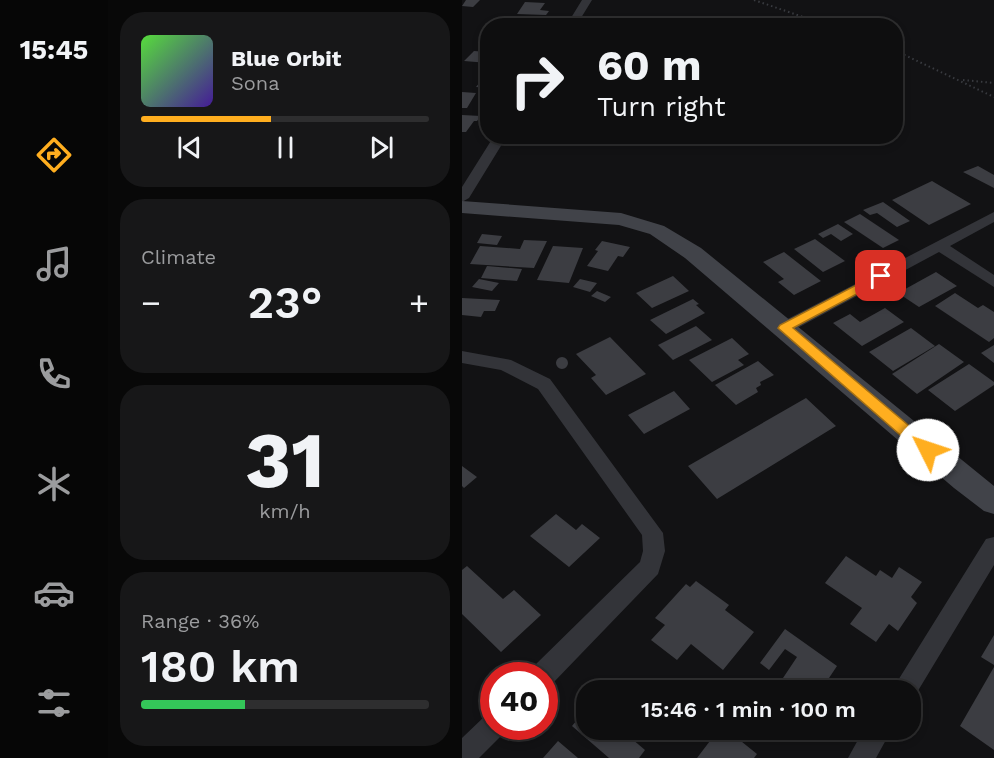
<!DOCTYPE html>
<meta charset="utf-8">
<style>
body{margin:0;font-family:"Work Sans",sans-serif;background:#171718;color:#f1f3f6;height:100vh;display:flex;flex-direction:column;font-size:22px;white-space:nowrap}
*{box-sizing:border-box;margin:0}
p{font-size:20px;color:#9b9c9e}
.icon{flex:none;width:33px;height:33px;fill:none;stroke:currentColor;stroke-width:2;stroke-linecap:round;stroke-linejoin:round}
.map{position:relative;flex:1;overflow:hidden}
.sheet{display:flex;flex-direction:column;gap:12px;padding:12px;background:#080808;width:354px}
.sheet>*{flex:none}
.hud{position:absolute;left:18px;top:18px;width:423px;height:126px;border-radius:24px;box-shadow:0 3px 9px #0003,0 0 0 2px #2e2e2f;background:#0e0e0f;color:#f1f3f6;overflow:hidden}
.speed{position:absolute;left:18px;top:662px;display:flex;gap:12px;font-size:30px;font-weight:700;text-align:center}
.speed>*{display:grid;place-content:center;width:78px;height:78px;border-radius:50%;background:#0e0e0f;box-shadow:0 3px 9px #0003,0 0 0 2px #2e2e2f;line-height:1}
.speed .limit{border:9px solid #d22;background:#fff;color:#111}
.pin{position:absolute;display:grid;place-items:center;width:51px;height:51px;color:#fff;margin:-26px;border-radius:12px;box-shadow:0 3px 9px #0006}
.me{position:absolute;width:66px;margin:-33px;rotate:311deg;stroke-linejoin:round;filter:drop-shadow(0 0 4px #0008)}
.turn{display:flex;align-items:center;gap:21px;height:126px;padding:0 18px;font-size:27px}
.turn .icon{width:78px;height:78px;stroke-width:2.5}
.turn b{display:block;font-size:42px;line-height:51px}
.big{font-size:45px;font-weight:600;line-height:1.1}
.sheet .card{flex:1;display:flex;flex-direction:column;justify-content:center;gap:9px;min-width:0;padding:0 21px;border-radius:24px;background:#171718}
.sheet .dial{align-items:center;gap:0}
.dial b{font-size:78px;line-height:1}
.song{display:flex;align-items:center;gap:18px}
.cover{width:72px;height:72px;border-radius:9px;background:linear-gradient(135deg,hsl(110 70% 55%),hsl(260 70% 35%))}
.played{height:6px;border-radius:3px;background:linear-gradient(90deg,#ffae1f 45%,#2e2e2f 45%)}
.keys{display:flex;justify-content:space-around;direction:ltr}
.heat{display:flex;justify-content:space-between;align-items:center;font-size:33px;direction:ltr}
.charge{height:9px;border-radius:4px;background:linear-gradient(90deg,#34c759 36%,#2e2e2f 0)}
.trip{position:absolute;left:114px;top:680px;width:345px;height:60px;border-radius:24px;background:#0e0e0f;box-shadow:0 3px 9px #0003,0 0 0 2px #2e2e2f;font-weight:600;line-height:60px;text-align:center}
main{display:flex;flex:1;min-height:0}
.tab-bar{display:flex;flex-direction:column;width:108px;justify-content:space-around;align-items:center;background:#060606;color:#9b9c9e}
.tab-bar .icon{width:42px;height:42px}
.tab-bar .on{color:#ffae1f}
.tab-bar b{font-size:27px;color:#f1f3f6}
.map>svg:first-child{display:block}
.building{fill:#3c3d42}
.lines{fill:none;stroke-linecap:round;stroke-linejoin:round}
.path{stroke:#393b40;stroke-width:2;stroke-dasharray:1.5 3;stroke-linecap:butt}
.street{fill:#333439;fill-rule:evenodd}
.secondary{fill:#414349;fill-rule:evenodd}
.route{fill:#ffae1f;stroke:#a67114;stroke-width:1.5}
</style>
<main>
<nav class="tab-bar">
<b>15:45</b>
<svg class="icon on" aria-label="directions" viewBox="0 0 24 24"><path d="M12 3l9 9-9 9-9-9zM9 14v-3h6M13 9l2 2-2 2"/></svg>
<svg class="icon" aria-label="music" viewBox="0 0 24 24"><path d="M9 18V5l10-2v13"/><circle cx="6" cy="18" r="3"/><circle cx="16" cy="16" r="3"/></svg>
<svg class="icon" aria-label="phone" viewBox="0 0 24 24"><path d="M5 4h4l2 5-3 2q2 4 5 5l2-3 5 2v4C11 20 4 13 5 4z"/></svg>
<svg class="icon" aria-label="climate" viewBox="0 0 24 24"><path d="M12 3v18M4 7l16 10M4 17L20 7"/></svg>
<svg class="icon" aria-label="car" viewBox="0 0 24 24"><path d="M5 17H2v-5l4-1 3-4h7l3 4 3 1v5h-3M9 17h6M6 11h13"/><circle cx="7" cy="17" r="2"/><circle cx="17" cy="17" r="2"/></svg>
<svg class="icon" aria-label="filters" viewBox="0 0 24 24"><path d="M4 7h16M4 17h16"/><circle cx="9" cy="7" r="2"/><circle cx="15" cy="17" r="2"/></svg>
</nav>
<section class="sheet">
<div class="card">
<div class="song"><i class="cover"></i><div><b>Blue Orbit</b><p>Sona</p></div></div>
<div class="played"></div>
<div class="keys"><svg class="icon" aria-label="previous" viewBox="0 0 24 24"><path d="M18 5L8 12l10 7zM5 5v14"/></svg><svg class="icon" aria-label="pause" viewBox="0 0 24 24"><path d="M8 5v14M16 5v14"/></svg><svg class="icon" aria-label="next" viewBox="0 0 24 24"><path d="M6 5l10 7-10 7zM19 5v14"/></svg></div>
</div>
<div class="card"><p>Climate</p>
<div class="heat"><a>−</a><b class="big">23°</b><a>+</a></div>
</div>
<div class="card dial"><b>31</b><p>km/h</p></div>
<div class="card"><p>Range · 36%</p><b class="big">180 km</b><div class="charge"></div></div>
</section>
<div class="map">
<svg width="532" height="758" viewBox="0 0 532 758">
<rect width="100%" height="100%" fill="#121214"/>
<path class="building" d="M4,0H18L11,7L0,6Z
M63,2L83,3L78,10L87,11L84,15L55,14Z
M44,22L77,23L75,26H42Z
M12,51L26,52V63L2,61Z
M26,72V88L14,87Z
M0,92L14,93L5,108H0Z
M0,115L19,116L15,121H12L4,132H0Z
M516,166L532,175V188L501,172Z
M470,181L509,204L467,225L430,200Z
M421,202L448,221L435,227L415,213L408,215L401,210Z
M398,214L437,240L421,248L382,222Z
M376,224L391,234L379,241L369,234L361,238L356,234Z
M20,234L40,236L35,245L15,243Z
M353,239L383,261L361,272L332,249Z
M62,240L85,241L72,268L8,264L18,246L58,249Z
M140,241L168,247L161,257L156,256L146,271L125,266L136,251L133,250Z
M91,246L121,248L107,283L75,280Z
M322,252L359,281L332,295L316,282L322,279L301,262Z
M25,266L60,269L55,281L19,278Z
M474,272L495,286L457,307L436,293Z
M211,276L227,291L190,308L174,293Z
M17,279L37,283L30,291L10,287Z
M118,279L135,283L128,292L111,287Z
M135,291L149,297L143,302L129,296Z
M493,293L516,308L521,305L532,312V338L527,342L473,306Z
M0,298L38,300L33,311H22L19,317L0,315Z
M231,299L237,304L234,305L243,313L204,334L188,320Z
M423,308L442,322L400,346L371,323L388,314L398,322Z
M234,326L250,340L211,360L196,345Z
M449,328L473,346L431,371L407,352Z
M148,337L184,374L144,395L129,378L134,375L114,354Z
M270,338L287,354L276,360L282,365L250,382L227,360Z
M477,344L502,362L455,394L430,374Z
M532,345V363L519,353Z
M94 363a6 6 0 1 1 12 0a6 6 0 1 1-12 0Z
M296,361L312,375L298,382L299,385L294,388L296,392L274,405L253,385Z
M507,364L532,382V385L493,411L466,390Z
M212,391L228,409L182,434L166,415Z
M344,398L374,426L255,499L226,466Z
M0,466L15,477L2,488L0,486Z
M94,514L114,530L120,524L138,538L107,567L68,536Z
M384,556L414,576L418,570L430,578L437,567L460,582L449,597L455,603L436,631L427,624L414,642L388,624L400,608L363,583Z
M5,566L41,599L52,590L79,615L39,652L0,614V570Z
M234,581L267,605L263,610L292,632L261,670L229,644L215,660L189,640L203,625L193,618L224,584L228,587Z
M323,629L375,666L359,690H313L335,657L323,649L307,670L298,663Z
M532,635V665L519,657Z
M532,667V750L498,726Z
M160,678L175,690H150Z
M124,709V729H167L163,733L183,750L177,758H147L110,726Z
M180,729H204L194,741Z
M257,729H264L295,754L292,758H235Z
M96,741L116,758H81Z"/>
<g class="lines">
<path class="path" d="M292,0L367,26
M434,51L532,97
M501,80L532,83"/>
<path class="street" d="M120,0H130L114,26H104Z
M32,136H45L7,198L0,202V187Z
M532,212V222L488,246L532,275V287L477,252L328,332H316L314,328L316,324Z
M0,351L49,360L88,379L201,533L203,551L196,574L90,684L82,686V675H69L72,666L178,562L181,551L180,535L76,389L39,370L0,363Z
M532,537V565L451,699L448,700V690H430L524,539Z
M32,712V726H44L41,734L17,758H0V738L23,716Z
M402,729H430L414,758H386Z"/>
<path class="secondary" d="M0,201L159,213L202,226L239,248L532,486V514L522,511L492,488L223,258L188,234L157,225L0,213Z"/>
</g>
<path class="route" d="M419,272L425,276L423,279L331,328L471,446L473,450L471,454H460L316,328L318,325Z"/>
</svg>
<div class="speed"><div class="limit">40</div></div>
<div class="pin" style="left:419px;top:276px;background:#d93025"><svg class="icon" aria-label="arrive" viewBox="0 0 24 24"><path d="M6 21V4h12l-3 4 3 4H6"/></svg></div>
<svg class="me" style="left:466px;top:450px" viewBox="-20 -20 40 40"><circle r="19" fill="#fff"/><path d="M0-13L10 11 0 6-10 11z" fill="#ffae1f"/></svg>
<div class="trip">15:46 · 1 min · 100 m</div>
<div class="hud">
<div class="turn"><svg class="icon" aria-label="right" viewBox="0 0 24 24"><path d="M7 20v-9h11M14 6l5 5-5 5"/></svg><div><b>60 m</b>Turn right</div></div>
</div>
</div>
</main>
